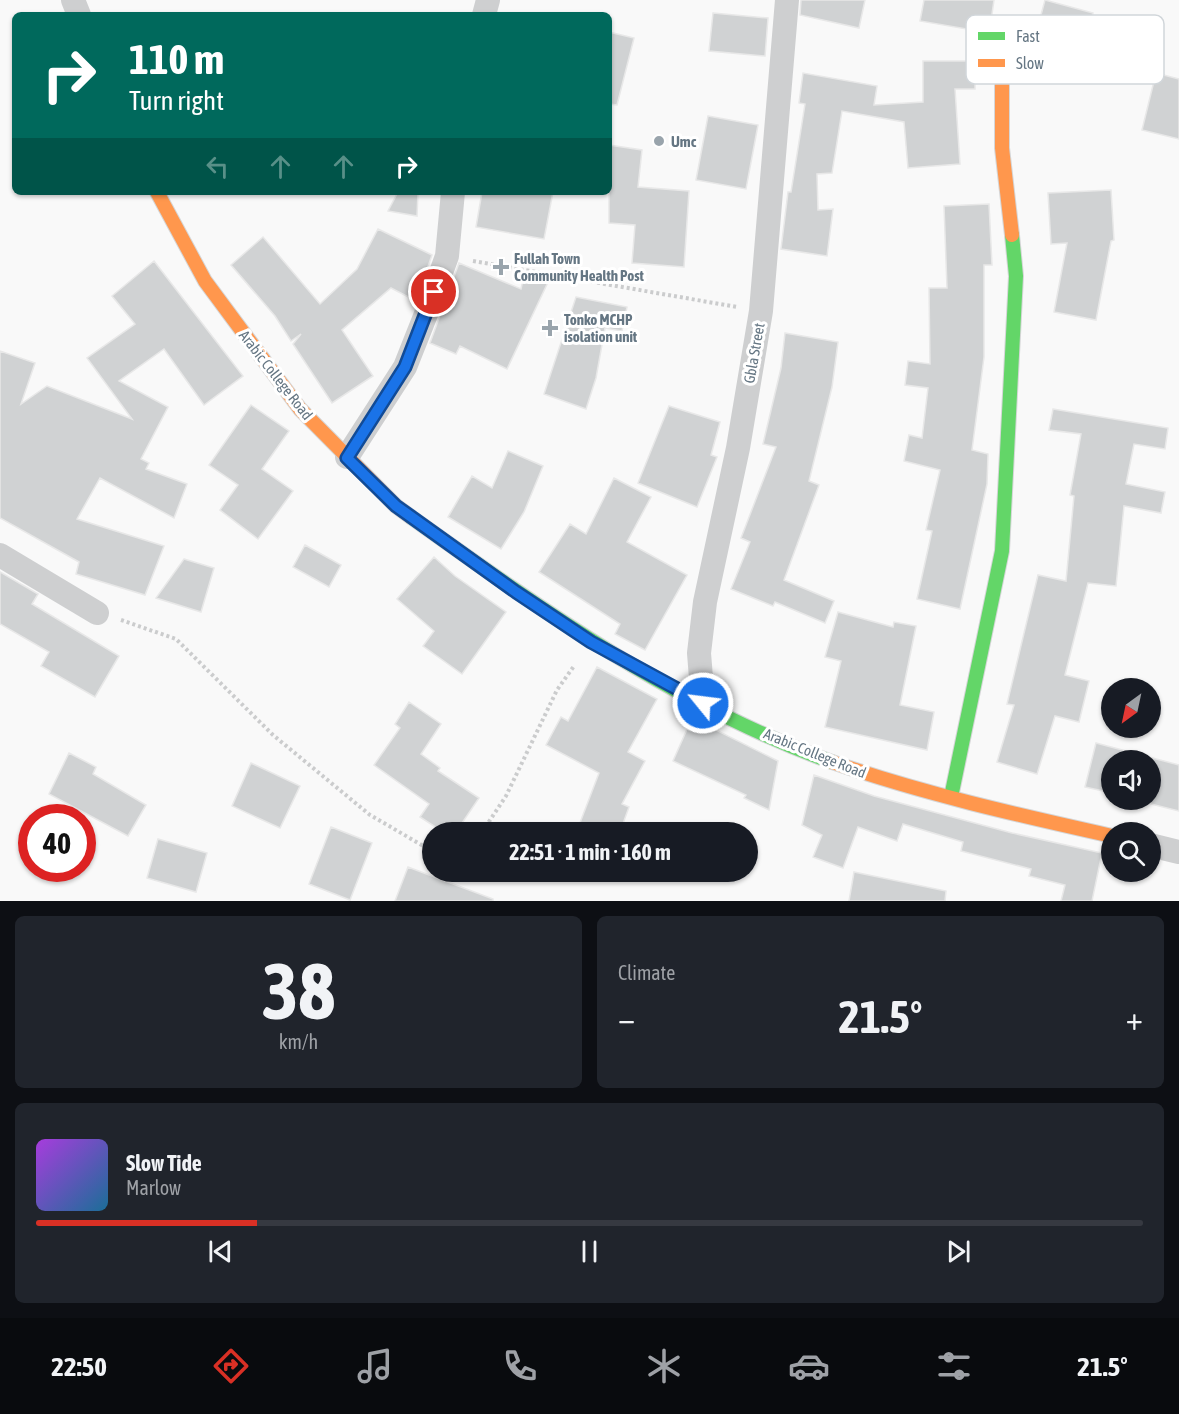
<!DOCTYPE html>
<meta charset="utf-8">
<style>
body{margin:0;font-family:"Asap Condensed",sans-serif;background:#20242c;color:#f1f3f6;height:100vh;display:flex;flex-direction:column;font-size:22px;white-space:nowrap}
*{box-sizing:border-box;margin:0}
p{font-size:20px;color:#9ea1a6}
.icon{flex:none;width:33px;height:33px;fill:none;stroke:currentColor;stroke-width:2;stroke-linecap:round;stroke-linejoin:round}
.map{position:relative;height:901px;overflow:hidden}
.panel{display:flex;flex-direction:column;gap:15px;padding:15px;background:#0d0f14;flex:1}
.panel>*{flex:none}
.guide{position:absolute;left:12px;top:12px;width:600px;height:183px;border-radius:9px;box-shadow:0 2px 4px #0004;background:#00695c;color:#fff;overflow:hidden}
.needle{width:39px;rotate:213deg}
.buttons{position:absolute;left:1101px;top:678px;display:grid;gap:12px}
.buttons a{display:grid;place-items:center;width:60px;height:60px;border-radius:50%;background:#171b24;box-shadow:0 2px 4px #0004;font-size:30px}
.speed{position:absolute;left:18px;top:804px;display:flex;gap:12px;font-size:30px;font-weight:700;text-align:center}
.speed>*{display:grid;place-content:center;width:78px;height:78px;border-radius:50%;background:#171b24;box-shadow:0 2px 4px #0004;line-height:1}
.speed .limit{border:9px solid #d22;background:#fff;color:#111}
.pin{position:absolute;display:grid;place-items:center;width:51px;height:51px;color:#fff;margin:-26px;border:3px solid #fff;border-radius:50%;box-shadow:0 2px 6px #0007}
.me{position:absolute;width:66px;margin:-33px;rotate:299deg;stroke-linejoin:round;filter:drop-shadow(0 0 4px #0008)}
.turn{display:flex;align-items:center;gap:21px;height:126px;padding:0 18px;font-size:27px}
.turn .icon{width:78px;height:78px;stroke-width:2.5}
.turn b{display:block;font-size:42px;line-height:51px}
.lanes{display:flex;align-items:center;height:57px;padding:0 18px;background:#0003;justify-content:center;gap:30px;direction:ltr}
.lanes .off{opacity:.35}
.big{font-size:45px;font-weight:700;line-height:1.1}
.panel .tile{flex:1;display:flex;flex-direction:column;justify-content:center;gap:9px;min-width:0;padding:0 21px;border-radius:9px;background:#20242c}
.panel .dial{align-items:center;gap:0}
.dial b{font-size:78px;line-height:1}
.song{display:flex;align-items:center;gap:18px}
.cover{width:72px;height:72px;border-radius:9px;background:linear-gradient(135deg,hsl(280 70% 55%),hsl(200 70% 35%))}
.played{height:6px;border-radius:3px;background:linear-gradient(90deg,#d93025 20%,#363941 20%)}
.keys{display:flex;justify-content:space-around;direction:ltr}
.heat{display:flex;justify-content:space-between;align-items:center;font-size:33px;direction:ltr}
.panel .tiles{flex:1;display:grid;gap:15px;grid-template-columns:1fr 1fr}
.tile:last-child{grid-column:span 2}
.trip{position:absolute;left:422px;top:822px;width:336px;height:60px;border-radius:30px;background:#171b24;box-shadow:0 2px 4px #0004;font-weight:700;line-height:60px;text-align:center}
.tab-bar{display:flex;height:96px;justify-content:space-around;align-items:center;background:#090b0e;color:#9ea1a6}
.tab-bar .icon{width:42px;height:42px}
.tab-bar .on{color:#d93025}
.tab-bar b{font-size:27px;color:#f1f3f6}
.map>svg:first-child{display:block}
.building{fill:#d0d2d3;stroke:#e8e8e8;stroke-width:1.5}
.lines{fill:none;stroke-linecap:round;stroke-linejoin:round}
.fast-casing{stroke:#d5d6d7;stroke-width:16}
.slow-casing{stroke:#d5d6d7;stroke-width:16}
.path{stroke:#cbcccd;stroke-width:4;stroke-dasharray:3 3;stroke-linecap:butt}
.street{stroke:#cecfd0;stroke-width:24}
.fast{stroke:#63d668;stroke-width:14}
.slow{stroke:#ff974d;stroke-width:14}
.route-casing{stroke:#114b97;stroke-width:15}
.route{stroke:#1a73e8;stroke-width:10}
.poi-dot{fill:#99a4ac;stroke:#fff;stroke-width:2}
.labels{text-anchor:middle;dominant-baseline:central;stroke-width:6;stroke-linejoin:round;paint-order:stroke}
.poi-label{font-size:15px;font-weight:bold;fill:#657683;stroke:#fff;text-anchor:start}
.street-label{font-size:15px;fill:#657683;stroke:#fff}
.key{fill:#fff;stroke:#d1d6da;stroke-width:1.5}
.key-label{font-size:16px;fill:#657683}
</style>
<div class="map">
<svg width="1179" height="901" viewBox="0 0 1179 901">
<rect width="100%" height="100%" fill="#f9f9f9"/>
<path class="building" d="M801,0H865L859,28L800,15Z
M924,0H994L991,21L984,32L920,21Z
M1045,0L1093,13L1077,70L1053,64L1055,44L1034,41Z
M713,13L768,18L765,56L709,51Z
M609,32L634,38L617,105L609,104Z
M923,61H975V89H955L960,164L908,168L904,122L842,111L832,173L817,174L818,210L833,209L827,256L781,249L788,192H791L805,104L799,103L803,73L877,86L874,105L923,102Z
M1156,73L1179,79V139L1142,130Z
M708,116L758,125L746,189L696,180Z
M609,145L642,150L638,187L689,191L684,267L632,263L635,225L609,223Z
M1111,190L1114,240L1111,241L1096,320L1054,312L1067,243L1051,244L1048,193Z
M398,192H418L417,216L388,211Z
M482,192H553L544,239L476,227Z
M989,204L992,265H984V357L972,450L988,454L987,484L960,609L917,599L932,531L926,530L940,470L904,461L909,435L922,438L928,388L905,385L908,361L930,364L929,288H947L944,206Z
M378,229L432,255L416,301L391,288L342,330L373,376L332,403L293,344L301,334L291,341L275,316L231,265L263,237L320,304L357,269Z
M154,261L243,376L204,405L164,349L119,381L168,407L141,459L149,463L146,469L187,484L174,518L100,478L77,519L164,546L145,595L76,574L79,562L0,518V351L35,363L21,404L47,386L132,419L87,358L135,324L112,296Z
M459,263L521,289L524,275L549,280L507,369L460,346L456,354L430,343Z
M576,297L627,307L622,331L605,328L596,378L586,409L544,394Z
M785,333L838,342L832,387L809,481L819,485L784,580L834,601L825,623L775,602L773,606L731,589L750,542L741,538L776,447L763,444L781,368Z
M251,405L289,431L262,469L293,491L258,539L220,510L238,485L209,465Z
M669,406L720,422L711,455L717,457L697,507L638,483Z
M1053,409L1168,428L1165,449L1134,444L1126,484L1165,492L1161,513L1124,506L1116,586L1088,583L1065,675L1089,681L1079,722L1055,716L1037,774L997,762L1014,705L1007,704L1038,575L1066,581L1074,496L1070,495L1081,434L1049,430Z
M508,451L543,466L524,512L501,549L448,517L472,476L492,488Z
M614,478L651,497L627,542L687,575L645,650L615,634L620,624L539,572L570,524L586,534Z
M305,545L341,565L329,587L293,567Z
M434,557L455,576L506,612L462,674L423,646L434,631L397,599Z
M184,559L214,568L201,612L156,598Z
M0,572L38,594L32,604L119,656L95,697L41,666L49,652L0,624Z
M838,612L893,627L894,622L916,626L900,705L934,712L927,750L825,727L841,661L825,657Z
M597,667L657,699L628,752L645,761L622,804L629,807L620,832H591L578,828L599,773L546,745L561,717L568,721Z
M409,702L441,724L421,754L440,768L438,771L479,798L456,832H443L420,817L429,804L374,765L400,728L395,724Z
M692,718L778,761L769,810L744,798L746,795L673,761Z
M1096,743L1179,765V811L1135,800H1150V760H1112V793L1085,787Z
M69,753L96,767L93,774L146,805L128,836L49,794Z
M251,763L300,786L280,828L232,806Z
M814,775L874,796L1012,833L1102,853L1092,901H1061L1065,885L1029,876L1031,869L961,851L963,842L903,824L897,841L858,827L843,868L813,857L822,835L802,825Z
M331,827L372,843L350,900L309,884Z
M158,839L207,853L196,892L147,878Z
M408,867L493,899V901H395Z
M854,872L946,891L945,901H849Z"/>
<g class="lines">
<g class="fast-casing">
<path id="fast" d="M411,517C543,611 679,707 832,762
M951,797L1002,551L1016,276L1012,235"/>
</g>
<g class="slow-casing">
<path id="slow" d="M1002,35V148L1012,235
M157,192L205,281L300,409L396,506L411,517
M832,762C924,794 1018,815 1112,836"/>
</g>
<path class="path" d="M473,261L737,307
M121,620L176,639L273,735L370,815L432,851
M482,832L506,796L557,690L574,666"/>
<path class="street" d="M73,0L79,15
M484,15L488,0
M347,457L405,367L428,309L447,256L453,192
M0,555L97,613
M703,703L699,653L705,602L738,448L761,311L787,0
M1150,845L1179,852"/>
<use href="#fast" class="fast"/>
<use href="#slow" class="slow"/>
</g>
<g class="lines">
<g class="route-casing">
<path id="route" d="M434,292L405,367L347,458L396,506L516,592L591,642L703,703"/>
</g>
<use href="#route" class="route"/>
</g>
<g class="poi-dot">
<circle cx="659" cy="141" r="6"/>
<path d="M498 258h6v6h6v6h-6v6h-6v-6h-6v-6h6z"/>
<path d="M547 319h6v6h6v6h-6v6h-6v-6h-6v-6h6z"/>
</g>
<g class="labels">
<g class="poi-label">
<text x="671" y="141">Umc</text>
<text x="514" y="258">Fullah Town<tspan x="514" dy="17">Community Health Post</tspan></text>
<text x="564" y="319">Tonko MCHP<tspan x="564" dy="17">isolation unit</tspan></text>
</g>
<g class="street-label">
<text transform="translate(754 353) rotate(-80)">Gbla Street</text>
<text transform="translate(276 375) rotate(52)">Arabic College Road</text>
<text transform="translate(815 753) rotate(22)">Arabic College Road</text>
</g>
</g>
<rect x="966" y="15" width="198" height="69" rx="9" class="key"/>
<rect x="978" y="32" width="27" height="8" fill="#63d668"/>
<rect x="978" y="59" width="27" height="8" fill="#ff974d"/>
<g class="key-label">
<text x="1016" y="42">Fast</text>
<text x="1016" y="69">Slow</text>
</g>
</svg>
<div class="buttons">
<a><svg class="needle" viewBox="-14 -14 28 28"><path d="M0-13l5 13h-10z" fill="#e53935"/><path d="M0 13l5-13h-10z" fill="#9ea1a6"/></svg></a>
<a><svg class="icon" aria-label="sound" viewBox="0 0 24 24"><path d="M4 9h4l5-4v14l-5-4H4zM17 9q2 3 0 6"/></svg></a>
<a><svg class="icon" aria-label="search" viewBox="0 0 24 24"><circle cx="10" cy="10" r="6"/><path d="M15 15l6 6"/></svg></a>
</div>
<div class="speed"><div class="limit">40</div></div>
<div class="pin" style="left:434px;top:292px;background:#d93025"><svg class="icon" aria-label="arrive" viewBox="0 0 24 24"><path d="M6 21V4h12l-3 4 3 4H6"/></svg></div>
<svg class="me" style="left:703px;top:703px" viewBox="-20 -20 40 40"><circle r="17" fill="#1a73e8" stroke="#fff" stroke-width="3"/><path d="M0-11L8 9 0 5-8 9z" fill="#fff"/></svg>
<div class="trip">22:51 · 1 min · 160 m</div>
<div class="guide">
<div class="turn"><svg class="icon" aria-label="right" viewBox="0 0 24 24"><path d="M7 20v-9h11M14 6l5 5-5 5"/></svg><div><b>110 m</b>Turn right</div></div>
<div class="lanes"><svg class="icon off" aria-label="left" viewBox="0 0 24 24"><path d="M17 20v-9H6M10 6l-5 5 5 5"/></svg><svg class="icon off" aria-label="ahead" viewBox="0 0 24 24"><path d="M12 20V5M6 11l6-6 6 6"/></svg><svg class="icon off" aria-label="ahead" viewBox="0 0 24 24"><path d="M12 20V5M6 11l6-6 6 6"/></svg><svg class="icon" aria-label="right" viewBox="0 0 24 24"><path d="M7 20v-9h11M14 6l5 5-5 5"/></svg></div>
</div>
</div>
<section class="panel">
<div class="tiles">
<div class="tile dial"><b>38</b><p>km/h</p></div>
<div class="tile"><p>Climate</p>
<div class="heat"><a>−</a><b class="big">21.5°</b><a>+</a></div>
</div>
<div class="tile">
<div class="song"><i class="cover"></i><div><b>Slow Tide</b><p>Marlow</p></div></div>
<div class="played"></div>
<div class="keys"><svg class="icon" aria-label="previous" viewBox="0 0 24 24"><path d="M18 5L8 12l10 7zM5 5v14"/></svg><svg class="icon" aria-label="pause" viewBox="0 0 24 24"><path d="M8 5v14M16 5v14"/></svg><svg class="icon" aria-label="next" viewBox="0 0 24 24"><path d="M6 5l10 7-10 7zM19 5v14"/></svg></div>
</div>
</div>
</section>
<nav class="tab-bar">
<b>22:50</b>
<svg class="icon on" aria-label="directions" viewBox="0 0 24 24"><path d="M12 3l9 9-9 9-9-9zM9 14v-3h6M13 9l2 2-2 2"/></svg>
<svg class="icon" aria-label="music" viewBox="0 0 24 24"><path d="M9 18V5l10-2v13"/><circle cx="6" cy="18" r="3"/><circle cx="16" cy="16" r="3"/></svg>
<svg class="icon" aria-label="phone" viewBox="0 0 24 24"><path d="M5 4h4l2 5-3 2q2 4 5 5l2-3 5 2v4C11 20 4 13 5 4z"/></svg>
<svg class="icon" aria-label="climate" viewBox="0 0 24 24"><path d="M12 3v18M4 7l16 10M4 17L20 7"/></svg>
<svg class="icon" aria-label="car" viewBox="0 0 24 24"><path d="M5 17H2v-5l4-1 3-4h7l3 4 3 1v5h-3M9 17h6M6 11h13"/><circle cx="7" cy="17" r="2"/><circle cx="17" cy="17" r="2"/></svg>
<svg class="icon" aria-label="filters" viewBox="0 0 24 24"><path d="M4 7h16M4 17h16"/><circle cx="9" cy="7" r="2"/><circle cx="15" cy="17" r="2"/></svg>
<b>21.5°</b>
</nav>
